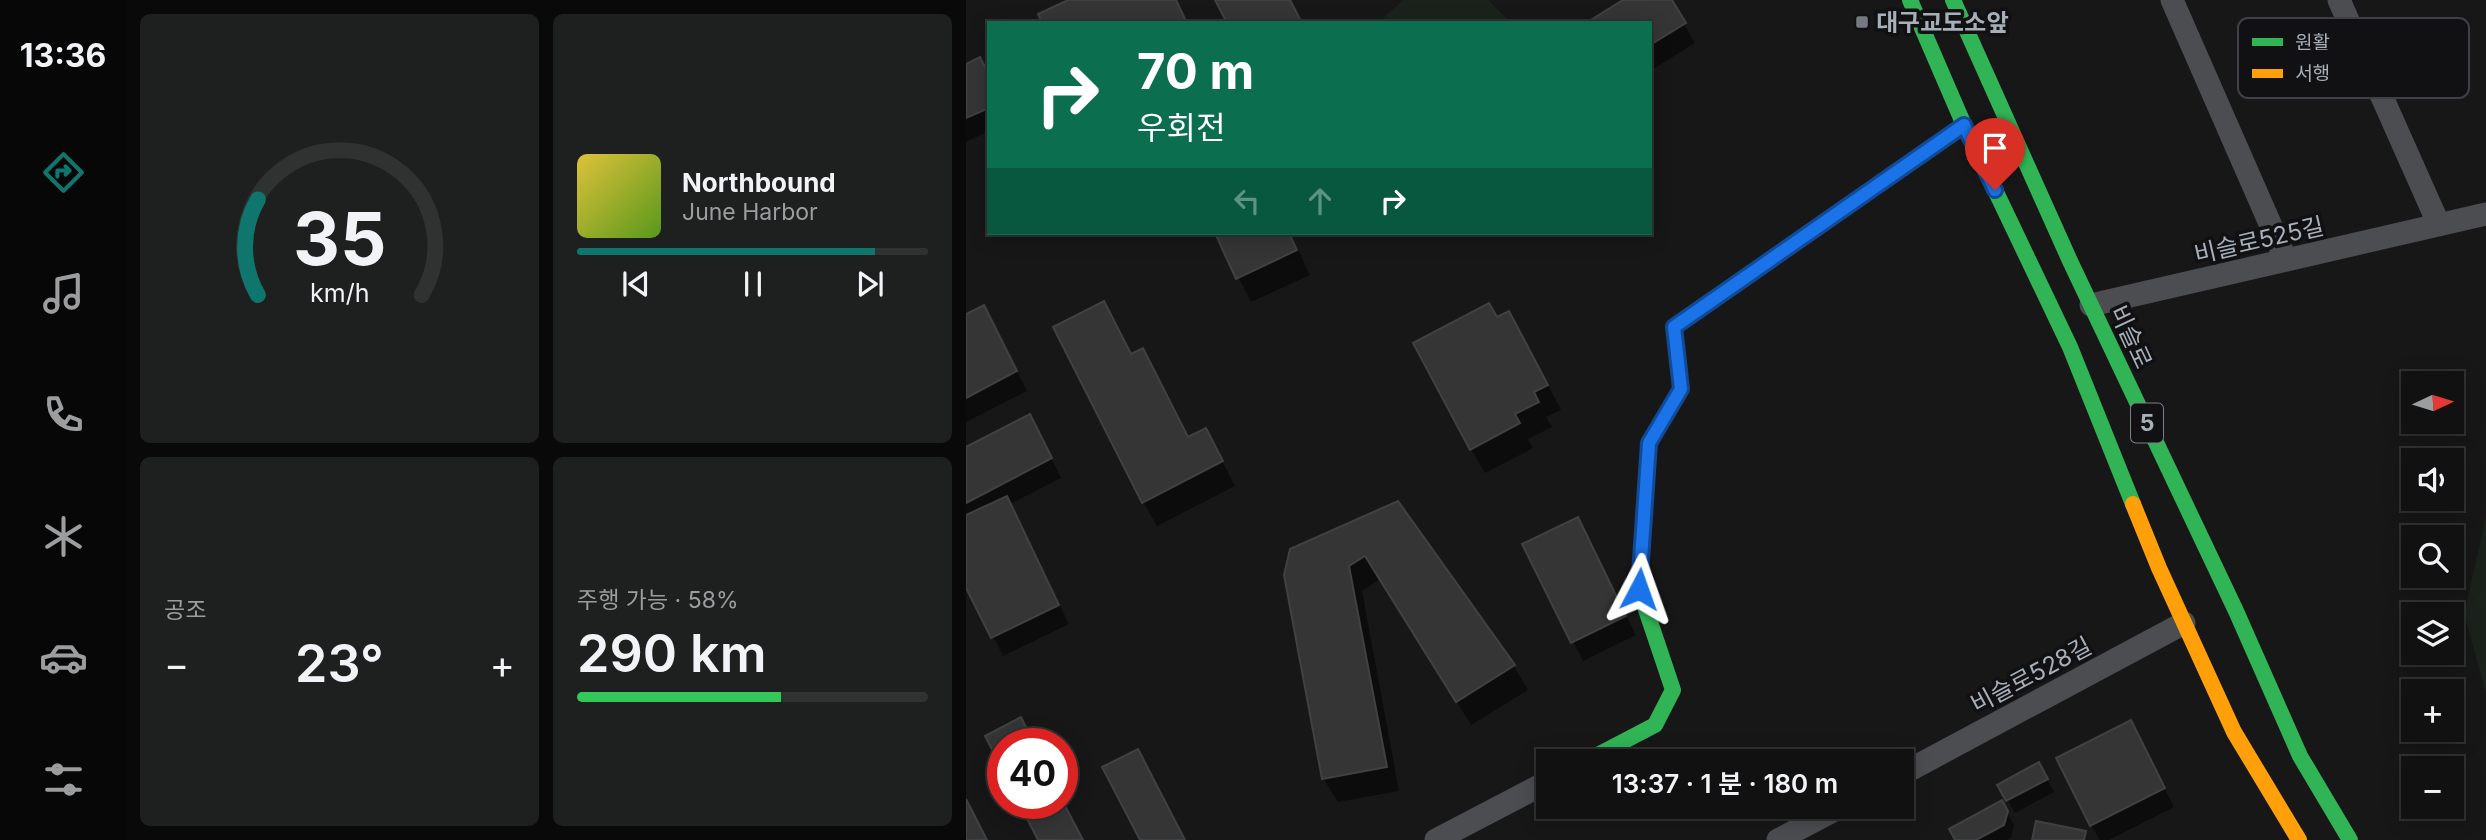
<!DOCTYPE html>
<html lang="ko">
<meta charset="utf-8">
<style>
body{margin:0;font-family:Inter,"Noto Sans KR",sans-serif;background:#1e1f1f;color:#f1f3f6;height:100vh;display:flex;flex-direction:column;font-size:26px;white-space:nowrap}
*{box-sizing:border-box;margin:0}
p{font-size:23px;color:#9c9d9f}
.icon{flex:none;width:38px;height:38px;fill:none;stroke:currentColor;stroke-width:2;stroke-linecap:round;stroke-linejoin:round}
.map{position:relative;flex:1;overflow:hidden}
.side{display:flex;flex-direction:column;gap:14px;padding:14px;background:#090909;width:840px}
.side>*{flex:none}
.hud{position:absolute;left:21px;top:21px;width:665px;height:214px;border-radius:0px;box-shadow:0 4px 18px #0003,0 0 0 2px #303131;background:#0b6e4f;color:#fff;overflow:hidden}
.needle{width:46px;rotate:86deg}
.tools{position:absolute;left:1435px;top:371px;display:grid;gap:14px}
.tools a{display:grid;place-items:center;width:63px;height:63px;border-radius:0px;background:#111;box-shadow:0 4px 18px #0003,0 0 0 2px #303131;font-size:35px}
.speed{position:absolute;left:21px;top:728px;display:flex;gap:14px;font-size:35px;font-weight:700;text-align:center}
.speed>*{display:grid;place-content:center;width:91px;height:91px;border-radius:50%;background:#111;box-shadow:0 4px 18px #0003,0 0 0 2px #303131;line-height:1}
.speed .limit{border:10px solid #d22;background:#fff;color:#111}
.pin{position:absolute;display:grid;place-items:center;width:60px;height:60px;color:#fff;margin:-72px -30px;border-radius:50% 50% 50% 0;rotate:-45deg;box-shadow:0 0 7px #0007}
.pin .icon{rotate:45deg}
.me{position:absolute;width:77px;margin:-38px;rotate:4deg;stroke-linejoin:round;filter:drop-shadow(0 0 5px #0008)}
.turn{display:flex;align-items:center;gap:24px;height:147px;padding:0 35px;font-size:32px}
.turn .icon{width:91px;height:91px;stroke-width:2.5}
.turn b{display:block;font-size:49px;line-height:60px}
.lanes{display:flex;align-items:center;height:66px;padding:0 35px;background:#0003;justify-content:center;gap:35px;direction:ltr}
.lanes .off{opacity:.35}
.big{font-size:52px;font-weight:600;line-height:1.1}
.side .tile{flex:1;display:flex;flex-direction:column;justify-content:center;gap:10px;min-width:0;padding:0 24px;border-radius:10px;background:#1e1f1f}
.side .dial{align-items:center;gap:0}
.dial svg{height:182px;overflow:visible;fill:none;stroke:#303131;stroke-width:7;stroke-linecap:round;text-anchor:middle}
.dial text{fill:#f1f3f6;stroke:none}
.song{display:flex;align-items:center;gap:21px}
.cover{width:84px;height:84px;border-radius:10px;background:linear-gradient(135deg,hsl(50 70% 55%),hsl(90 70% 35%))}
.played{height:7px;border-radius:4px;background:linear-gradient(90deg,#0f766e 85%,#303131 85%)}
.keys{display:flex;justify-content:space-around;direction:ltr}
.heat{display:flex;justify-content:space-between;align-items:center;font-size:38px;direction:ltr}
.charge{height:10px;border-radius:5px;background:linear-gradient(90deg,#34c759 58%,#303131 0)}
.side .tiles{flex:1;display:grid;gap:14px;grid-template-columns:repeat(2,1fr)}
.trip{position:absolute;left:570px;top:749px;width:378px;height:70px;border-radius:0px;background:#111;box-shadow:0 4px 18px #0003,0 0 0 2px #303131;font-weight:600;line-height:70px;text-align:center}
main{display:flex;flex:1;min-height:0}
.dock{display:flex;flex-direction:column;width:126px;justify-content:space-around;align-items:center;background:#070707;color:#9c9d9f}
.dock .icon{width:49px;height:49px}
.dock .current{color:#0f766e}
.dock b{font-size:32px;color:#f1f3f6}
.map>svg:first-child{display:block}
.green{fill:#1b221b}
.shadow{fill:#0007}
.building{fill:#353536;stroke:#3f4143;stroke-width:2}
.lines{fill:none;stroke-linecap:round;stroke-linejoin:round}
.street{stroke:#4b4d50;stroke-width:23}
.fast{stroke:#30b455;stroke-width:16}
.slow{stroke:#ff9f0a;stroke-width:16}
.route-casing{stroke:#114b97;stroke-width:18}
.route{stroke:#1a73e8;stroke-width:12}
.poi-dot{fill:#757a80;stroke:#111113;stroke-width:2.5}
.labels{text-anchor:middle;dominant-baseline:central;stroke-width:7;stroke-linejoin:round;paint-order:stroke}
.shield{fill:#111113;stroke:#7a8087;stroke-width:2}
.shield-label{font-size:23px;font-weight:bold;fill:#a7afb9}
.poi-label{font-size:24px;font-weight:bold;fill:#a7afb9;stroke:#111113;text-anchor:start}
.street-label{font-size:24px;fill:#a7afb9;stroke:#111113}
.key{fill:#111113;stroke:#3e4045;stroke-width:2}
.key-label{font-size:19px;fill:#a7afb9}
</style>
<main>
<nav class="dock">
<b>13:36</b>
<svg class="icon current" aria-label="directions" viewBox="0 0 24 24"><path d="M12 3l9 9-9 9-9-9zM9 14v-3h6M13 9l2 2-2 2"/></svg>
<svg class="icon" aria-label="music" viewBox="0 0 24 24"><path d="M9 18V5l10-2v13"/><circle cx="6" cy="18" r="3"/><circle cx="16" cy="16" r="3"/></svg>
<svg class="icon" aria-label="phone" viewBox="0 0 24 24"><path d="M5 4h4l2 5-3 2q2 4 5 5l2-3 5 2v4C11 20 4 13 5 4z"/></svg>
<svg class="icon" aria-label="climate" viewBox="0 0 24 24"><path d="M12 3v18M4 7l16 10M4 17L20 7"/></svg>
<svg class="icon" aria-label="car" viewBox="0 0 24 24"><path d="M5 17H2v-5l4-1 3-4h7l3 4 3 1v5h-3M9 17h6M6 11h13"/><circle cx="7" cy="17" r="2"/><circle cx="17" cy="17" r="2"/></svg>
<svg class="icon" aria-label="filters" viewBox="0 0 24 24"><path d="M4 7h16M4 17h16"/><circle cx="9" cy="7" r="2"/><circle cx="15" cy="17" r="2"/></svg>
</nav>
<section class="side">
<div class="tiles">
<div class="tile dial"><svg viewBox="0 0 100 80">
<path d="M14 69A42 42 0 1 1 86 69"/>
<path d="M14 69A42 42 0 0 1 14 27" stroke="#0f766e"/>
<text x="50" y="56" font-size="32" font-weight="700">35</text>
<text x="50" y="72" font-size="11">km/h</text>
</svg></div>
<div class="tile">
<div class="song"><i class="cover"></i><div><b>Northbound</b><p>June Harbor</p></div></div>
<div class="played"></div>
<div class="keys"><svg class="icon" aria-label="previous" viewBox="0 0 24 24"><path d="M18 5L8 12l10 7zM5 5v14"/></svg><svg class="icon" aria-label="pause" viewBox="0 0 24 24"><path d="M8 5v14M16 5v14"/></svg><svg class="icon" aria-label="next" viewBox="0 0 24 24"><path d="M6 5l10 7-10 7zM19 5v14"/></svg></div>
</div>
<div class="tile"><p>공조</p>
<div class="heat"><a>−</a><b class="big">23°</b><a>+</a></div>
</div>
<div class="tile"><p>주행 가능 · 58%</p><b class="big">290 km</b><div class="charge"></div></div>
</div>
</section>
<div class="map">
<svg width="1520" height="840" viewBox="0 0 1520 840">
<rect width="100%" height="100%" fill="#171717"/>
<path class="green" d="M437,0H522L545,23H412Z
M1520,517V693L1498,614Z"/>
<path class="shadow" d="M660,0H704L729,43L684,71V23Z
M0,66L23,75V131L0,142Z
M250,233H324L344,275L285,302Z
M0,316L28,326L61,391L0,422Z
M531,320L557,337L595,410L580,417L586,427L562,439L567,448L519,473L505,449Z
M74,435L95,478L44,504L103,624L37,656L0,584V449Z
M222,439L253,455L269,486L191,526L177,502Z
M431,503L548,666L562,690L505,725L414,579L396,591L433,791L372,802L357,778L320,575Z
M622,538L670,635L617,661L558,545Z
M1175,741L1208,807L1143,840H1134L1125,825Z
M1073,765L1088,792L1049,813L1034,785Z
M1036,803L1048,825L1045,838L1041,840H991Z"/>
<path class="building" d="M102,0H210L221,23H76L72,14Z
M249,0H324L336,23H261Z
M657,0H706L720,23L684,45V23H620Z
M14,57L23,75V108L0,118V64Z
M249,233H323L331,250L270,279Z
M138,301L165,354L177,348L222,437L240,428L257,461L176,503L87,327Z
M523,303L531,317L543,311L582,385L568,392L573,402L549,414L554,423L504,450L447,343Z
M18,305L51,371L0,398V314Z
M64,414L86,458L0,503V447Z
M41,496L93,605L25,638L0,588V515Z
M432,501L549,665L490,702L399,556L383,566L421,767L356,779L318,575L324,549Z
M612,517L660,616L605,643L556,544Z
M55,717L68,744H37V771L19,736Z
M1165,720L1199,788L1124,826L1090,758Z
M172,749L219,840H174L136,767Z
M1073,762L1082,779L1040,801L1031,785Z
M0,799L21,840H0Z
M96,800L117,840H72L53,803H96Z
M1036,800L1042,811L1038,825L1010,840H989L983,829Z
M1070,821L1120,831L1118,840H1066Z"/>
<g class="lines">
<path class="street" d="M1206,0L1320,260
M1373,0L1473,225
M1125,305L1520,214
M936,774L1218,623
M470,840L583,781
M812,840L874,807"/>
<path class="fast" d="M944,0L998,125L1104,347L1167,504
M987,0L1104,261L1270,611L1334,756L1384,840
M620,761L689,725L707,690L673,589L683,443L715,389L708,327L998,125"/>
<path class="slow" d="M1167,504L1193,568L1268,732L1333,840"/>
</g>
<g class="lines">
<g class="route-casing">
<path id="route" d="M673,589L683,443L715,389L708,327L998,125L1029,190"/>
</g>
<use href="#route" class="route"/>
</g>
<rect class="poi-dot" x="889" y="15" width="14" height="14" rx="3.5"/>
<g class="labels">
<rect class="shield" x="1165" y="403.5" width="32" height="39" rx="5"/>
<g class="shield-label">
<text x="1181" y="423">5</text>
</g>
<g class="poi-label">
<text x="910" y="22">대구교도소앞</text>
</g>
<g class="street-label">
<text transform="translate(1293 240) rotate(-13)">비슬로525길</text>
<text transform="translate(1165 337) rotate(65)">비슬로</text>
<text transform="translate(1065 675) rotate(-28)">비슬로528길</text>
</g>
</g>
<rect x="1272" y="18" width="231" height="80" rx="10" class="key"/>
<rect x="1286" y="38" width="31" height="8" fill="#30b455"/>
<rect x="1286" y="69" width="31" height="9" fill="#ff9f0a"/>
<g class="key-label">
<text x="1329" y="49">원활</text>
<text x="1329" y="80">서행</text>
</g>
</svg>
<div class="tools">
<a><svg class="needle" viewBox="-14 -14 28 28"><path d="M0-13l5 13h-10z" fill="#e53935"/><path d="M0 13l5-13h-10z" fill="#9c9d9f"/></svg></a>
<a><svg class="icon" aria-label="sound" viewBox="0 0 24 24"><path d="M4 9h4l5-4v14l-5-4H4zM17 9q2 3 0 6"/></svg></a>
<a><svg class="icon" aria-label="search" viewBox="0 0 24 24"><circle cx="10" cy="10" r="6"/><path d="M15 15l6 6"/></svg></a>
<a><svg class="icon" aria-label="layers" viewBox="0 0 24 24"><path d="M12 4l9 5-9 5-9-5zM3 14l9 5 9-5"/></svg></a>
<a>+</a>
<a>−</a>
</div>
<div class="speed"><div class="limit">40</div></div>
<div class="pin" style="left:1029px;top:190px;background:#d93025"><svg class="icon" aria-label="arrive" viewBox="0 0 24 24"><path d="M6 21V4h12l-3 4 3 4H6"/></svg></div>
<svg class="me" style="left:673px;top:589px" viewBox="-20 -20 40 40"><path d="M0-17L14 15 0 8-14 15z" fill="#1a73e8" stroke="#fff" stroke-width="4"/></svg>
<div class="trip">13:37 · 1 분 · 180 m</div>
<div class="hud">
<div class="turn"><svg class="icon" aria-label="right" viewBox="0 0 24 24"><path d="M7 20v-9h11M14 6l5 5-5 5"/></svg><div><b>70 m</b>우회전</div></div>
<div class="lanes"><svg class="icon off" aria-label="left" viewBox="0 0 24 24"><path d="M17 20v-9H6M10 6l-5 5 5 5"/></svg><svg class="icon off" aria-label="ahead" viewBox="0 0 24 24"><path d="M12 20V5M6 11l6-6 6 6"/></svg><svg class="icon" aria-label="right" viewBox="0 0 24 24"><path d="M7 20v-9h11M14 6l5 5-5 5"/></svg></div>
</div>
</div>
</main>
